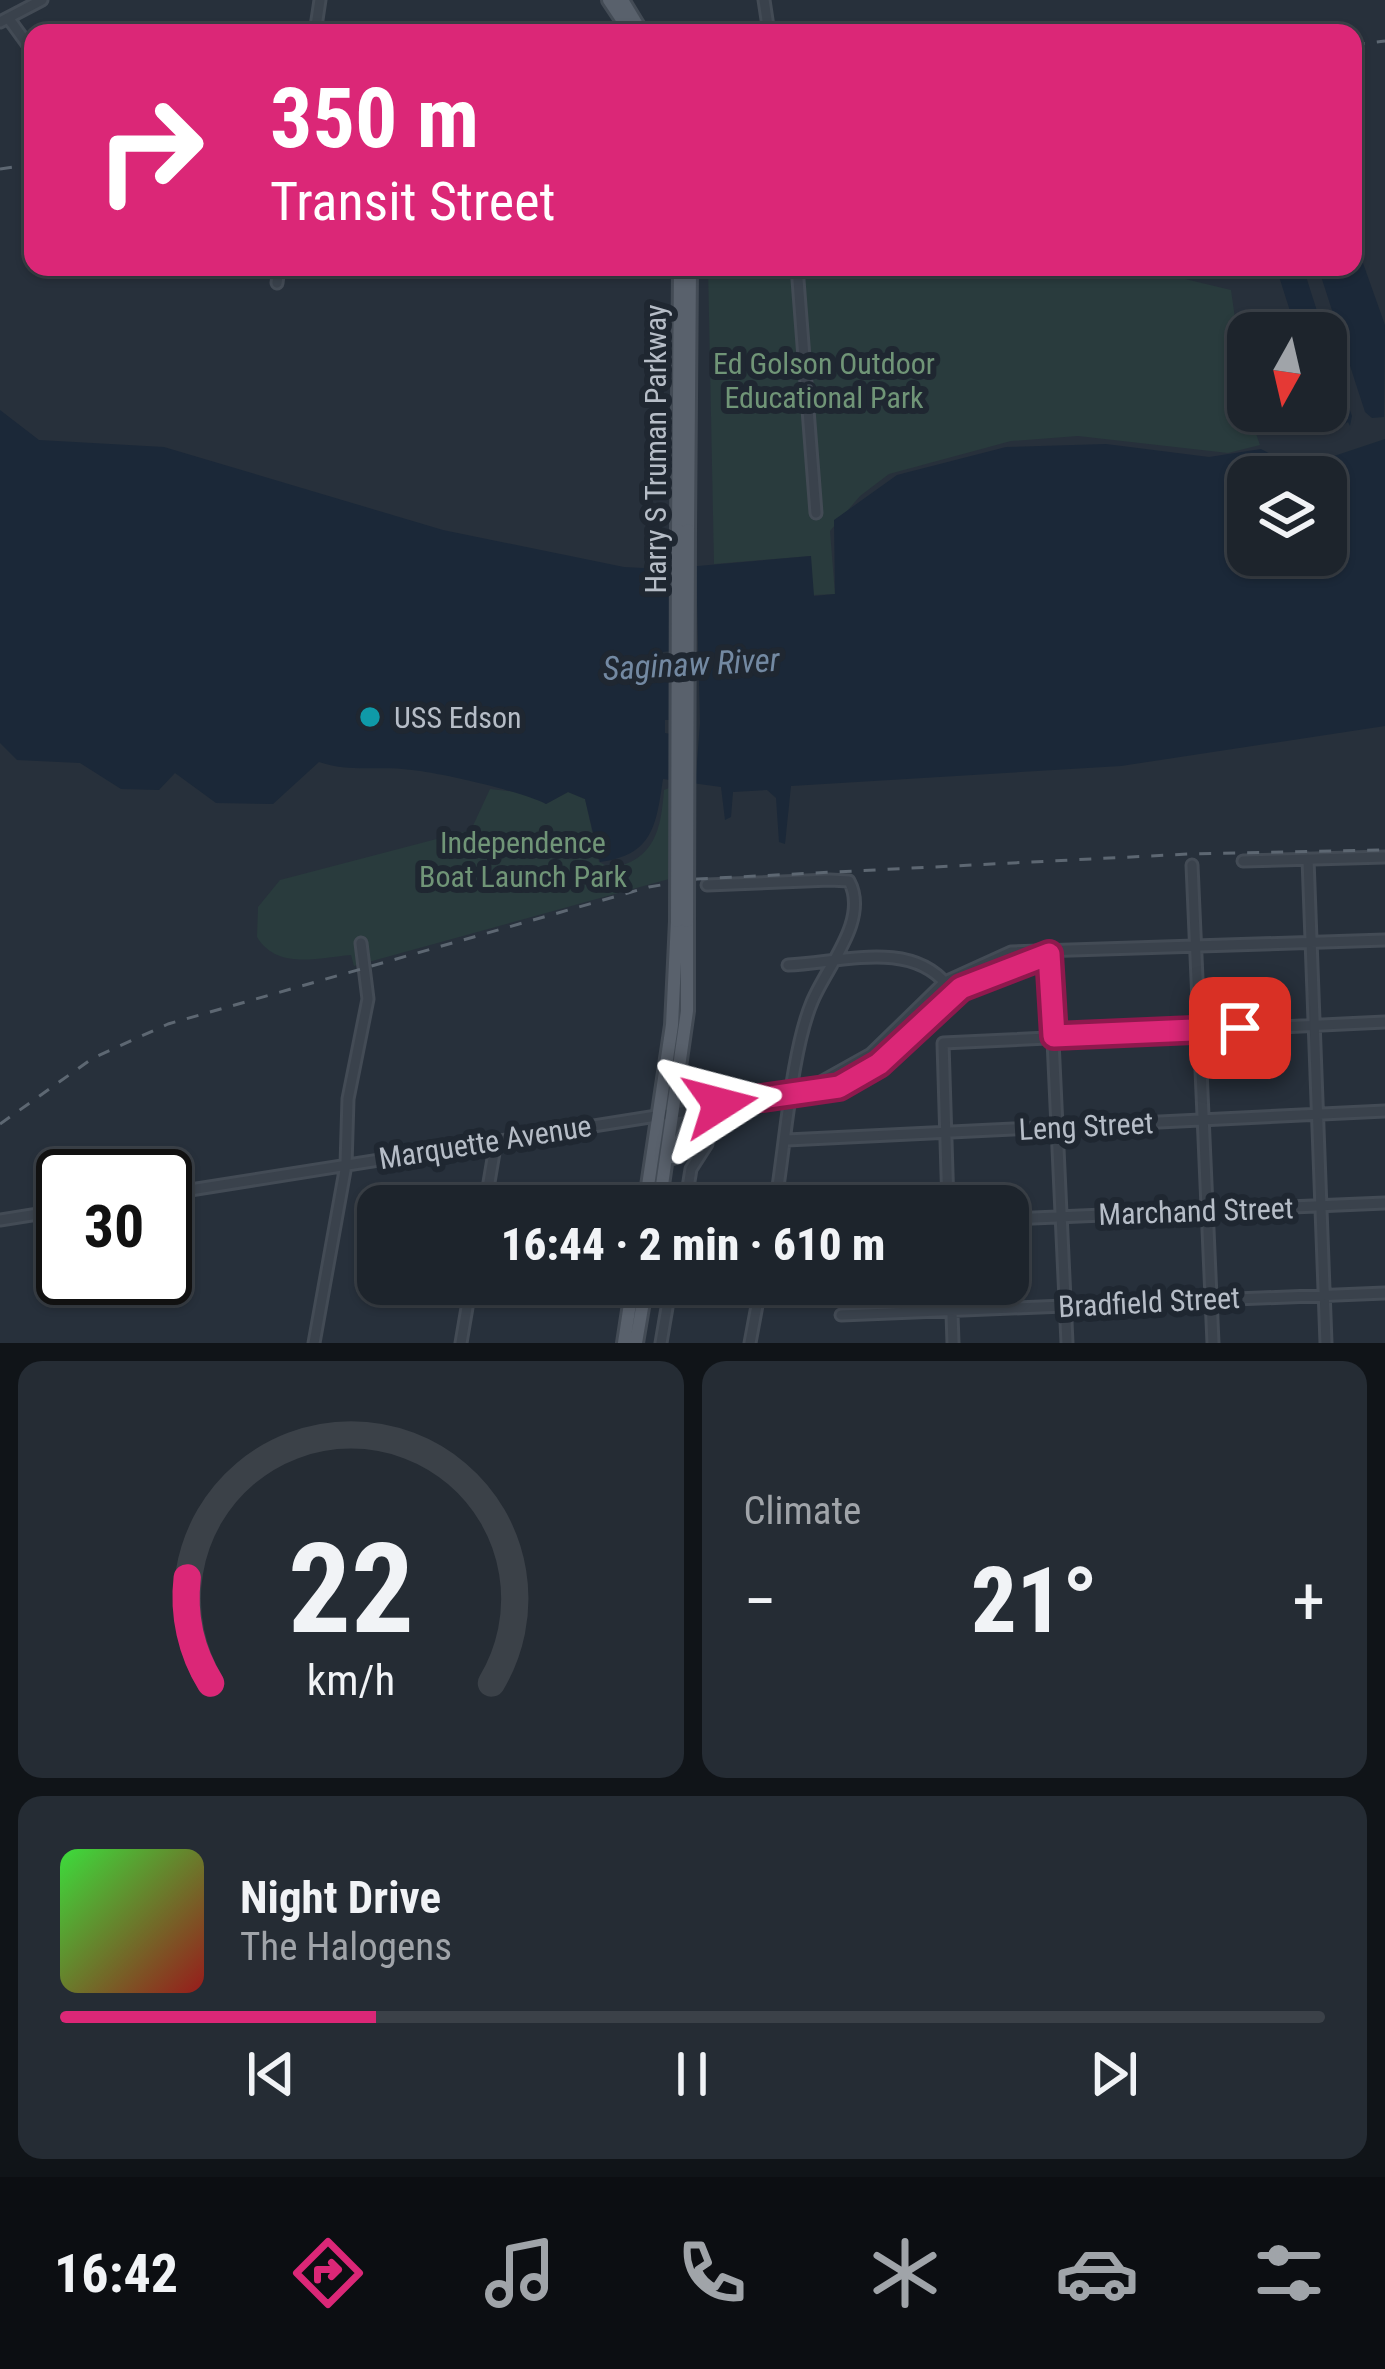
<!DOCTYPE html>
<meta charset="utf-8">
<style>
body{margin:0;font-family:"Roboto Condensed",sans-serif;background:#252c34;color:#f1f3f6;height:100vh;display:flex;flex-direction:column;font-size:45px;white-space:nowrap}
*{box-sizing:border-box;margin:0}
p{font-size:39px;color:#a0a4a9}
.icon{flex:none;width:66px;height:66px;fill:none;stroke:currentColor;stroke-width:2;stroke-linecap:round;stroke-linejoin:round}
.map{position:relative;height:1343px;overflow:hidden}
.side{display:flex;flex-direction:column;gap:18px;padding:18px;background:#101418;flex:1}
.side>*{flex:none}
.top-card{position:absolute;left:24px;top:24px;width:1338px;height:252px;border-radius:24px;box-shadow:0 3px 9px #0004,0 0 0 3px #3b4148;background:#db2777;color:#fff;overflow:hidden}
.needle{width:78px;rotate:188deg}
.buttons{position:absolute;left:1227px;top:312px;display:grid;gap:24px}
.buttons a{display:grid;place-items:center;width:120px;height:120px;border-radius:24px;background:#1d242c;box-shadow:0 3px 9px #0004,0 0 0 3px #3b4148;font-size:60px}
.speed{position:absolute;left:36px;top:1149px;display:flex;gap:24px;font-size:60px;font-weight:700;text-align:center}
.speed>*{display:grid;place-content:center;width:156px;height:156px;border-radius:50%;background:#1d242c;box-shadow:0 3px 9px #0004,0 0 0 3px #3b4148;line-height:1}
.speed .limit{border:6px solid #111;border-radius:18px;background:#fff;color:#111}
.pin{position:absolute;display:grid;place-items:center;width:102px;height:102px;color:#fff;margin:-51px;border-radius:24px;box-shadow:0 6px 18px #0006}
.me{position:absolute;width:132px;margin:-66px;rotate:81deg;stroke-linejoin:round;filter:drop-shadow(0 0 9px #0008)}
.turn{display:flex;align-items:center;gap:42px;height:252px;padding:0 48px;font-size:54px}
.turn .icon{width:156px;height:156px;stroke-width:2.5}
.turn b{display:block;font-size:84px;line-height:102px}
.big{font-size:90px;font-weight:800;line-height:1.1}
.side .card{flex:1;display:flex;flex-direction:column;justify-content:center;gap:18px;min-width:0;padding:0 42px;border-radius:24px;background:#252c34}
.side .dial{align-items:center;gap:0}
.dial svg{height:312px;overflow:visible;fill:none;stroke:#3b4148;stroke-width:7;stroke-linecap:round;text-anchor:middle}
.dial text{fill:#f1f3f6;stroke:none}
.song{display:flex;align-items:center;gap:36px}
.cover{width:144px;height:144px;border-radius:18px;background:linear-gradient(135deg,hsl(120 70% 55%),hsl(0 70% 35%))}
.played{height:12px;border-radius:6px;background:linear-gradient(90deg,#db2777 25%,#3b4148 25%)}
.keys{display:flex;justify-content:space-around;direction:ltr}
.heat{display:flex;justify-content:space-between;align-items:center;font-size:66px;direction:ltr}
.side .tiles{flex:1;display:grid;gap:18px;grid-template-columns:1fr 1fr}
.card:last-child{grid-column:span 2}
.trip{position:absolute;left:357px;top:1185px;width:672px;height:120px;border-radius:24px;background:#1d242c;box-shadow:0 3px 9px #0004,0 0 0 3px #3b4148;font-weight:800;line-height:120px;text-align:center}
.tabs{display:flex;height:192px;justify-content:space-around;align-items:center;background:#0c0e12;color:#a0a4a9}
.tabs .icon{width:84px;height:84px}
.tabs .active{color:#db2777}
.tabs b{font-size:54px;color:#f1f3f6}
.map>svg:first-child{display:block}
.green{fill:#293b3d}
.water{fill:#1b2838;fill-rule:evenodd}
.pier{fill:#27303b}
.lines{fill:none;stroke-linecap:round;stroke-linejoin:round}
.minor-casing{stroke:#434b55;stroke-width:15}
.major-casing{stroke:#434b55;stroke-width:18}
.minor{stroke:#3a424c;stroke-width:9}
.major{stroke:#59616c;stroke-width:12}
.rail{stroke:#5d6772;stroke-width:3;stroke-dasharray:12 12;stroke-linecap:butt}
.major-bridge-casing{stroke:#434b55;stroke-width:18;stroke-linecap:butt}
.major-bridge{stroke:#59616c;stroke-width:12}
.route-casing{stroke:#8e194d;stroke-width:30}
.route{stroke:#db2777;stroke-width:21}
.culture-dot{fill:#0f9aa8;stroke:#1f2731;stroke-width:4.5}
.labels{text-anchor:middle;dominant-baseline:central;stroke-width:12;stroke-linejoin:round;paint-order:stroke}
.park-label{font-size:30px;fill:#709577;stroke:#1f2731}
.street-label{font-size:30px;fill:#b6bdc7;stroke:#1f2731}
.poi-label{font-size:30px;fill:#b6bdc7;stroke:#1f2731;text-anchor:start}
.water-label{font-size:33px;font-style:italic;fill:#7389a2;stroke:#1f2731}
</style>
<div class="map">
<svg width="1385" height="1343" viewBox="0 0 1385 1343">
<rect width="100%" height="100%" fill="#27303b"/>
<path class="green" d="M708,267H1135L1231,290L1248,411L1260,445L1228,453L1078,436L1011,441L889,474L860,496L830,531L835,594L813,595L810,556L714,564Z
M669,788V879L354,966L351,955C318,958 277,970 257,937L258,907L280,880L471,830L490,789L526,793L546,804L568,792L585,799L599,862L611,868C655,860 661,829 664,790Z"/>
<path class="water" d="M1353,235L1385,325L1384,417L1372,418L1365,412L1318,267H1353Z
M1276,267H1303L1324,333H1297Z
M1326,338L1352,416L1350,426L1348,422L1335,430L1323,411Z
M0,410L39,440L164,447L443,530L624,567L663,569L811,556L814,596L835,594L834,520L897,475L1006,447L1106,444L1209,457L1261,449L1298,468L1385,439V726L1121,766L791,786L785,844L779,842L776,798L767,790L733,792L731,817L725,820L721,787L663,779C656,826 653,855 600,862L585,799L568,792L546,804C523,792 442,773 412,770C380,765 351,773 319,762L273,804L216,803L175,773L159,790L121,789L80,763L17,760L0,743ZM1248,477H1326V555H1248Z"/>
<path class="pier" d="M696,560L700,723L695,789L671,786V734L665,733V720H672V666L663,665V652L671,651V562Z"/>
<g class="lines">
<g class="minor-casing">
<path id="minor" d="M764,0L769,33
M9,19L33,52
M0,22L42,0
M315,33L320,0
M797,267L816,513
M277,283L279,267
M1308,859L1326,1343
M1243,861L1385,857
M1192,865L1213,1343
M707,885L830,880L849,881C870,920 826,967 812,1002C791,1052 785,1148 775,1206
M1049,954L1067,1343
M788,965C840,963 910,939 947,985
M812,1087L871,1054L945,982L1011,952L1385,940
M787,1140L1385,1111
M165,1194L839,1087L879,1064L961,988L1049,954
M485,1206L496,1141
M685,1206L691,1169L707,1144
M948,1206L943,1043L1385,1022
M1008,1219L1385,1203
M0,1220L63,1210
M951,1284L953,1343
M841,1315L1385,1293
M314,1343L346,1165L348,1099L368,999L361,943
M461,1343L471,1284
M661,1343L671,1284
M750,1343L761,1284"/>
</g>
<g class="major-casing">
<path id="major" d="M609,0L631,33
M622,0L642,33
M678,530L680,267
M688,530L690,267
M673,1157L686,1127L720,1104
M645,1206L672,1025L677,921
M659,1206L687,1011V921
M624,1343L633,1284
M636,1343L646,1284"/>
</g>
<use href="#minor" class="minor"/>
<use href="#major" class="major"/>
<path class="rail" d="M1353,45L1385,41
M0,169L33,164
M0,1124L93,1058L168,1024L649,887L697,879L1189,854L1385,850"/>
<g class="major-bridge-casing">
<path id="major-bridge" d="M677,921L678,530
M687,921L688,530"/>
</g>
<use href="#major-bridge" class="major-bridge"/>
</g>
<g class="lines">
<g class="route-casing">
<path id="route" d="M720,1104L839,1087L879,1064L961,988L1049,954L1054,1036L1240,1028"/>
</g>
<use href="#route" class="route"/>
</g>
<circle class="culture-dot" cx="370" cy="717" r="12"/>
<g class="labels">
<g class="park-label">
<text x="824" y="363">Ed Golson Outdoor<tspan x="824" dy="34">Educational Park</tspan></text>
<text x="523" y="842">Independence<tspan x="523" dy="34">Boat Launch Park</tspan></text>
</g>
<g class="street-label">
<text transform="translate(655 449) rotate(-90)">Harry S Truman Parkway</text>
<text transform="translate(1086 1126) rotate(-3)">Leng Street</text>
<text transform="translate(485 1142) rotate(-9)">Marquette Avenue</text>
<text transform="translate(1196 1211) rotate(-2)">Marchand Street</text>
<text transform="translate(1149 1302) rotate(-3)">Bradfield Street</text>
</g>
<g class="poi-label">
<text x="394" y="717">USS Edson</text>
</g>
<g class="water-label">
<text transform="translate(691 664) rotate(-3)">Saginaw River</text>
</g>
</g>
</svg>
<div class="buttons">
<a><svg class="needle" viewBox="-14 -14 28 28"><path d="M0-13l5 13h-10z" fill="#e53935"/><path d="M0 13l5-13h-10z" fill="#a0a4a9"/></svg></a>
<a><svg class="icon" aria-label="layers" viewBox="0 0 24 24"><path d="M12 4l9 5-9 5-9-5zM3 14l9 5 9-5"/></svg></a>
</div>
<div class="speed"><div class="limit">30</div></div>
<div class="pin" style="left:1240px;top:1028px;background:#d93025"><svg class="icon" aria-label="arrive" viewBox="0 0 24 24"><path d="M6 21V4h12l-3 4 3 4H6"/></svg></div>
<svg class="me" style="left:720px;top:1104px" viewBox="-20 -20 40 40"><path d="M0-17L14 15 0 8-14 15z" fill="#db2777" stroke="#fff" stroke-width="4"/></svg>
<div class="trip">16:44 · 2 min · 610 m</div>
<div class="top-card">
<div class="turn"><svg class="icon" aria-label="right" viewBox="0 0 24 24"><path d="M7 20v-9h11M14 6l5 5-5 5"/></svg><div><b>350 m</b>Transit Street</div></div>
</div>
</div>
<section class="side">
<div class="tiles">
<div class="card dial"><svg viewBox="0 0 100 80">
<path d="M14 69A42 42 0 1 1 86 69"/>
<path d="M14 69A42 42 0 0 1 8 42" stroke="#db2777"/>
<text x="50" y="56" font-size="32" font-weight="700">22</text>
<text x="50" y="72" font-size="11">km/h</text>
</svg></div>
<div class="card"><p>Climate</p>
<div class="heat"><a>−</a><b class="big">21°</b><a>+</a></div>
</div>
<div class="card">
<div class="song"><i class="cover"></i><div><b>Night Drive</b><p>The Halogens</p></div></div>
<div class="played"></div>
<div class="keys"><svg class="icon" aria-label="previous" viewBox="0 0 24 24"><path d="M18 5L8 12l10 7zM5 5v14"/></svg><svg class="icon" aria-label="pause" viewBox="0 0 24 24"><path d="M8 5v14M16 5v14"/></svg><svg class="icon" aria-label="next" viewBox="0 0 24 24"><path d="M6 5l10 7-10 7zM19 5v14"/></svg></div>
</div>
</div>
</section>
<nav class="tabs">
<b>16:42</b>
<svg class="icon active" aria-label="directions" viewBox="0 0 24 24"><path d="M12 3l9 9-9 9-9-9zM9 14v-3h6M13 9l2 2-2 2"/></svg>
<svg class="icon" aria-label="music" viewBox="0 0 24 24"><path d="M9 18V5l10-2v13"/><circle cx="6" cy="18" r="3"/><circle cx="16" cy="16" r="3"/></svg>
<svg class="icon" aria-label="phone" viewBox="0 0 24 24"><path d="M5 4h4l2 5-3 2q2 4 5 5l2-3 5 2v4C11 20 4 13 5 4z"/></svg>
<svg class="icon" aria-label="climate" viewBox="0 0 24 24"><path d="M12 3v18M4 7l16 10M4 17L20 7"/></svg>
<svg class="icon" aria-label="car" viewBox="0 0 24 24"><path d="M5 17H2v-5l4-1 3-4h7l3 4 3 1v5h-3M9 17h6M6 11h13"/><circle cx="7" cy="17" r="2"/><circle cx="17" cy="17" r="2"/></svg>
<svg class="icon" aria-label="filters" viewBox="0 0 24 24"><path d="M4 7h16M4 17h16"/><circle cx="9" cy="7" r="2"/><circle cx="15" cy="17" r="2"/></svg>
</nav>
